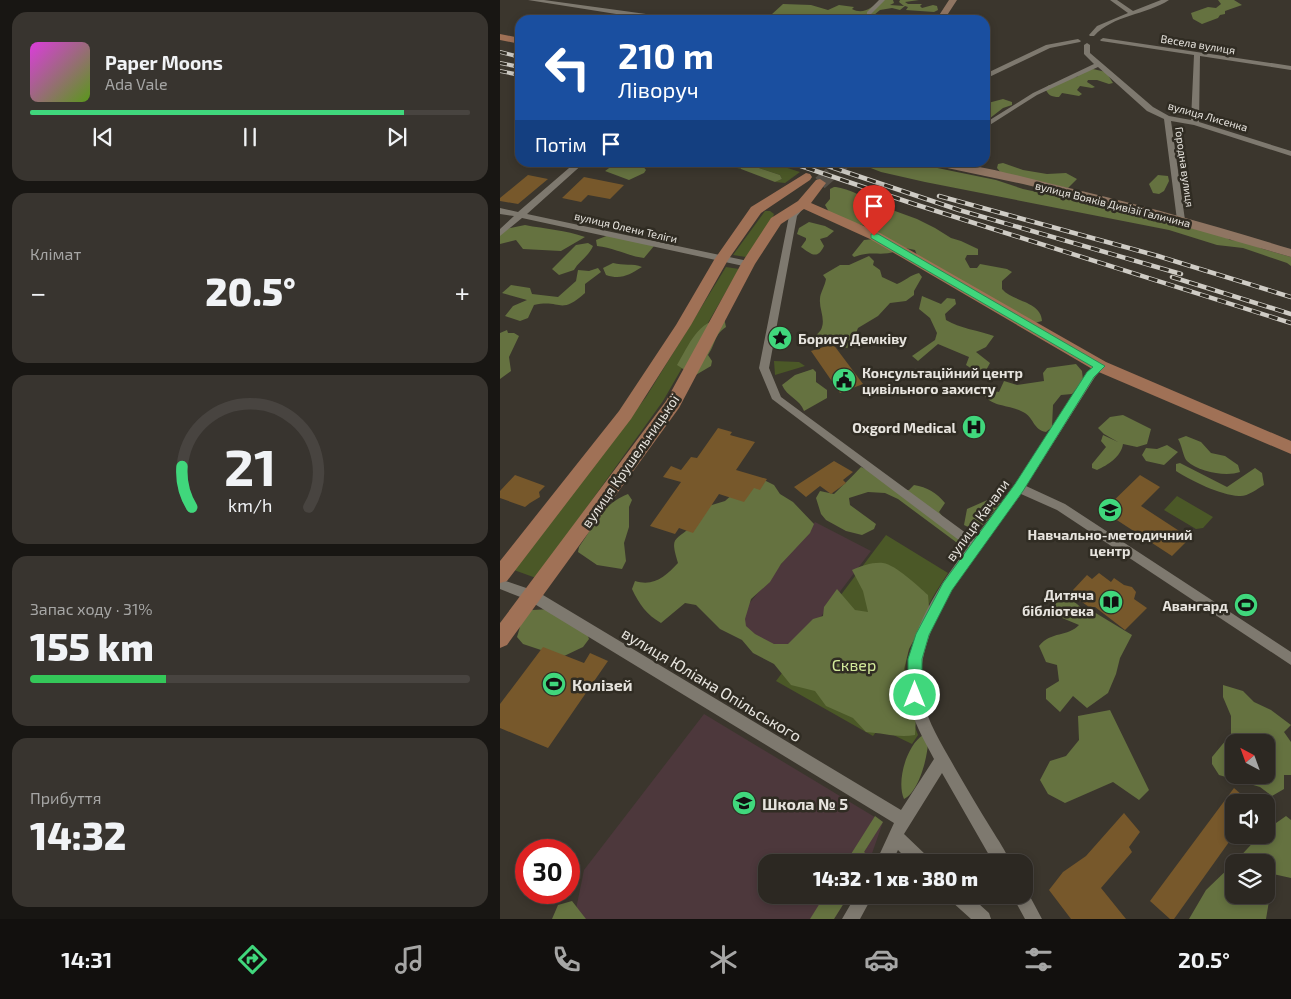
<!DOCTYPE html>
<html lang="uk">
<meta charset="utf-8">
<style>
body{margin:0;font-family:"Exo 2",sans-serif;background:#38342f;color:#f1f3f6;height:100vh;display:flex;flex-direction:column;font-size:19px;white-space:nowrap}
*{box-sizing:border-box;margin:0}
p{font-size:16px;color:#a6a6a5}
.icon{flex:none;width:28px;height:28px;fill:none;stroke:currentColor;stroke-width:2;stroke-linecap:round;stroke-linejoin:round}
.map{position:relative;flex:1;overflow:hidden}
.sheet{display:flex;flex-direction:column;gap:12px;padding:12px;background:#181613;width:500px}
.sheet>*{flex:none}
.banner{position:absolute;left:15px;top:15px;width:475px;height:152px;border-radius:15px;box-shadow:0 2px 8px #0003,0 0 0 1px #484440;background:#1a4fa0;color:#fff;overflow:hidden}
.needle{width:32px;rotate:319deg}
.buttons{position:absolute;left:725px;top:734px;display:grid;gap:10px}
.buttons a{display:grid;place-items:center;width:50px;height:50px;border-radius:10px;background:#2c2822;box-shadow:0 2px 8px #0003,0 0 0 1px #484440;font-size:25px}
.speed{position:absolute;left:15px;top:839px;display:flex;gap:10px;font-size:25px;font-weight:700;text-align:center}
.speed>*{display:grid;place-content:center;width:65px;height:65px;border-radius:50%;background:#2c2822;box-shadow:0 2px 8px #0003,0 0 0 1px #484440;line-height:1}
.speed .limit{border:8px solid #d22;background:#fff;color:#111}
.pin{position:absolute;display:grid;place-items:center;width:42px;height:42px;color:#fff;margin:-51px -21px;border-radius:50% 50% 50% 0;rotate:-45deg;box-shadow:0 0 5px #0007}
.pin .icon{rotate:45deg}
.me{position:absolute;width:55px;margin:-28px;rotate:0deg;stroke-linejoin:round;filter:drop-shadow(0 0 4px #0008)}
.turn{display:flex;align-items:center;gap:18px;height:105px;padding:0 20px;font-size:22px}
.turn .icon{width:65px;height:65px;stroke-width:2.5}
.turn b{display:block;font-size:35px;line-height:42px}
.then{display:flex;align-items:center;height:48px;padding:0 20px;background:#0003;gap:10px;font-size:19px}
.big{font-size:38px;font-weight:800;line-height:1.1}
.sheet .tile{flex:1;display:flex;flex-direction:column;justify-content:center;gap:8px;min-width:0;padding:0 18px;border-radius:15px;background:#38342f}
.sheet .dial{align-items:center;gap:0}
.dial svg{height:130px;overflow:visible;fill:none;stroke:#484440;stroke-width:7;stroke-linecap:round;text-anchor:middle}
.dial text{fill:#f1f3f6;stroke:none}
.song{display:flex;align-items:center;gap:15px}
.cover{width:60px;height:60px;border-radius:8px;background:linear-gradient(135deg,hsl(300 70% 55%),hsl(90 70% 35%))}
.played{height:5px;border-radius:2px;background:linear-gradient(90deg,#40d77c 85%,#484440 85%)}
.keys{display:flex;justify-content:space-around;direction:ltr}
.heat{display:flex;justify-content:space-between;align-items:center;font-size:28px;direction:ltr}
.charge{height:8px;border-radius:4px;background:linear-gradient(90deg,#34c759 31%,#484440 0)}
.trip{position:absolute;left:258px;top:854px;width:275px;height:50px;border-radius:15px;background:#2c2822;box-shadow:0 2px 8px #0003,0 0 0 1px #484440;font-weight:800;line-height:50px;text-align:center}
.menu{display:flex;height:80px;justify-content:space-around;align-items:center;background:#12100e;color:#a6a6a5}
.menu .icon{width:35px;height:35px}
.menu .selected{color:#40d77c}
.menu b{font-size:22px;color:#f1f3f6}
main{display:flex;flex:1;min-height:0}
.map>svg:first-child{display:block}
.education{fill:#4d383c}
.green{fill:#4b5827}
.forest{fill:#657240;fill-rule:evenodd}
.building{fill:#77582b}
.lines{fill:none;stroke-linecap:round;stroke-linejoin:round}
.primary-tunnel{stroke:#555048;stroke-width:14;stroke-dasharray:14 7;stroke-linecap:butt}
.street{fill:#7e796f;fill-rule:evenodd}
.secondary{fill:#8f7562;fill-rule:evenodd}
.primary{fill:#a07156;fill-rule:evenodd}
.rail-far1-casing{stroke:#cfccc5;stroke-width:4}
.rail-casing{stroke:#cfccc5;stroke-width:4.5}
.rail-far1{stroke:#302c23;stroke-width:2.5;stroke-dasharray:7;stroke-linecap:butt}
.rail{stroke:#302c23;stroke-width:3;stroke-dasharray:9;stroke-linecap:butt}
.route{fill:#40d77c;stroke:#2a8c51}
.labels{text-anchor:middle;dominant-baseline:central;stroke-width:5;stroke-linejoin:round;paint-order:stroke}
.far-street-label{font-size:11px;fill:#e7e4de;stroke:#302c23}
.poi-label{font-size:14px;font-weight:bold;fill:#e7e4de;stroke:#302c23;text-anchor:end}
.street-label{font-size:14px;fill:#e7e4de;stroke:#302c23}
.near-park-label{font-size:16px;fill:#d3ea9b;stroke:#302c23}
.near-poi-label{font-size:16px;font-weight:bold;fill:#e7e4de;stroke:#302c23;text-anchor:start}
.near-street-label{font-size:16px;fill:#e7e4de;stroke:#302c23}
</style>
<main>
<section class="sheet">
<div class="tile">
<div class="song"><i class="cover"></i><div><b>Paper Moons</b><p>Ada Vale</p></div></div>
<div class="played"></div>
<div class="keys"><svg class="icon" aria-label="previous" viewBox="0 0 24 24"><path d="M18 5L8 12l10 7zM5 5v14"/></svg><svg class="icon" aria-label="pause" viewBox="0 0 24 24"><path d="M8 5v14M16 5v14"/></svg><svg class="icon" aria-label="next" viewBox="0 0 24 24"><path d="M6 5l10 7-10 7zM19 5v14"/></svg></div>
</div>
<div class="tile"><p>Клімат</p>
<div class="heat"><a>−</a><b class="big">20.5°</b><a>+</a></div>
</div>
<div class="tile dial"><svg viewBox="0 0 100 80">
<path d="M14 69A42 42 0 1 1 86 69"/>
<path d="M14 69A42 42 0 0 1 8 44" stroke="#40d77c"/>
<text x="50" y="56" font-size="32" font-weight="700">21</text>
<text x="50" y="72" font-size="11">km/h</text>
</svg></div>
<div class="tile"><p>Запас ходу · 31%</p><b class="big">155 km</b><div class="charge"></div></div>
<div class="tile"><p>Прибуття</p><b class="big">14:32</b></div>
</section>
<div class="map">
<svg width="791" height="919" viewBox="0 0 791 919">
<rect width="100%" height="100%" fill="#3b362d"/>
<path class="education" d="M315,522L371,551L290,657L232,625Z
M204,714L383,822L369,862H266V895H349L334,919H74L84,870Z"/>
<path class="green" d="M240,163H272L300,172L285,183L275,182L282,179L280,175L253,166L240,167L241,169L233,167L241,164Z
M265,211H270L274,214L273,217L246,257L233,255Z
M226,267L239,269L163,401L36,578L14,570L146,397Z
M274,361L299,362L305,366L275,375Z
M677,496L713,517L703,528L696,529L664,510Z
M386,535L448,573C425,609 401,646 405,691C406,705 413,721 418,735L412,744L379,728L373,736L276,681Z"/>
<path class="forest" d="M380,0H393L394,3L390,5L404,6L399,2L400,0H419L405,2L408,4H422L420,6L422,8L433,5L437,6L438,10L434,12L406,10L408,7L405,6L400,10L392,8L380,10L368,20H325L316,14H308L299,15L290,20H261L271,15L283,4L311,5L328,10L339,5L354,7L352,9C363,15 372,8 380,0Z
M718,0H734L742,5L725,11V14L720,15L718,18L702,24L693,19L691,13L708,7L716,8L721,4Z
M593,69L606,72L613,83L609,84L597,80H588L587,82L595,87L592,88L580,86L577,90L582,94L579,96L562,93L559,97C551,97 548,95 545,88L549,85H558L559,82L565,78L577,77L581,72Z
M503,99L512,102V105L503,108L485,122V118L491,114V107L488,105V103Z
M408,162L496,180L523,189L624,211L724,236L730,240L744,241L763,249L791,257V266L787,263L743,248L717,245L669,230L425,182L381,172L358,163Z
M135,163L142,165L146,170L144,173L129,180L105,171L112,166Z
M503,163L523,170L547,174L566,173L577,179L568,188L502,174L497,168L498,164Z
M240,166H253L280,175L282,179L275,182L241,169Z
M658,175L668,176L669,181L664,191L659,194L653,193L649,184Z
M334,187C344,187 366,197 373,203L417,219L435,228L451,238L461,241L478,249V255H467L465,259L470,268H477L480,264L507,269L512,272L502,281V289C513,302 541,301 542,321L531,324L418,258L415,250L400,247L380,237L373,228L344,220L329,212L325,205L330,199V189Z
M309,222L325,226L334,231L327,237L320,239L324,246C317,261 310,253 301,247L306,240V238L297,234L299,228Z
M25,225C45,229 66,230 85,237L61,251L23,249L16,240L0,244V232L6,229Z
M109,235L154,246L144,258C128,256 115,248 97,246L96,240Z
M374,239L396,251C381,257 372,250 354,257L352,255L364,240Z
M88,243L93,246C89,256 79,261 74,270L59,275L52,269L76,245Z
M369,256L374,261L373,265L380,270L382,277L397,284C405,281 410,275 419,273L422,277L414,291V295L406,301L390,303L378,316L358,328L356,333L369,343L341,349L335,341L315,342L313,340C315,335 321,332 322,327C325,318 319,308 320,299C320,293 325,286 326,279L323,275L340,265H349Z
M113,263C123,266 133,263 142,267C129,275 121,280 106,275L103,268Z
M98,268L101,272L85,284V293C59,316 62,299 34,305L28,318L20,321L5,316L13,306L27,300L2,293L11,285L30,288L32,294L58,297L76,281L78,270L89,271Z
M422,296L441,304L447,298L455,299L456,304L445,314L446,320C459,328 480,331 494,336L486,347L476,352L490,363L483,376L466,365L469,357L438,344L418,361L412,356L435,340L437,333L430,318L419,309Z
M224,318L226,327C214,335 216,343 208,355L212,361L211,366L194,376L177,365C189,345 198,320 224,318Z
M7,330L8,333H14L19,336L9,357L11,371L0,379V333Z
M576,364L582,371L583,380L572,394L561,395L553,405L552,427L546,432C533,430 534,417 523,412C506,403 494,409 481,392L488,390L499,392L504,381L517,385L544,381L543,373L547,368Z
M313,369L316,372V382L327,390V398L304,411C300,399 287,397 282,385L295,375Z
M623,415L651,429L647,444L637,447L623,444C621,457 608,465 597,470L592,468V464L606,447L601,441L603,435L618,442L604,434L598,428L610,417Z
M686,436L701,442L711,453L725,456L738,465L740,472C726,477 699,472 687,461C683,457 682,445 678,439Z
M667,445L678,452L664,465L646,461L642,455L646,448L657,449Z
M680,463L727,487L755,468L762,473L764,485C757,489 747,497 739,496C720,495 692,481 676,471V464Z
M361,467L370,471L396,491L409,490L414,485C427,487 437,493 445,503L439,512L463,542L460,545L398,499L385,493L368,492L349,498L350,505L376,524L374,529L362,535L346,531L326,520L321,514L316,498L320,491L334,494C344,484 352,477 361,467Z
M262,479L274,485L280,494L293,502L314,524L310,533L281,564L270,582L251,599L245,619L246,626L255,634L274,644H288L313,619L323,616L324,607L337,589L355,610L368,612L363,591L352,570C362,566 372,562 383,563C396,565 418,586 428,595L429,607L422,625L409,649L403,673L405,698L416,717L415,735C398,738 383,733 366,732L353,718L326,706L315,691L291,685L274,664L253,653L242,640L220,629L196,605L185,603L161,623C147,615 139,604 132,589L135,581C154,587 166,576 178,563C170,536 174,542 192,526C196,522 199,514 202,508L225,501L243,485Z
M128,494L132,500L129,507V527L124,543L126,561L122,569L97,565L78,552L79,547C94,526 102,504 128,494Z
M492,498L500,503L484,524L472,529L464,525L467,509Z
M572,600L583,609L594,612L632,635L620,658L616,674L608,693L587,708L573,696L560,712L546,699V689L559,681L557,665L546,662L539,646C551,631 568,637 579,625L555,615L554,603Z
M52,609L86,631L89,639L83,647L62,657L23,644L17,637L22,620L32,610Z
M723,685L743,691L754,702L771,710L791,725L784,732L791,742V775H784V789L772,796L760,787L719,775L712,764V757L731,734V716L723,697ZM734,742H766V775H734Z
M610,710L649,790L639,800L613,782L565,803L548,794L540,780L550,761L566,756L579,740L578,716Z
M423,735L428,741C428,756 419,792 404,799C396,781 407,745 423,735Z
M375,816L383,822L364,852L372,858L369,862H346Z
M786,816L791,820V878L773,874L766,879V862H735L760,835H766V830Z
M734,863V895L766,894L769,901L766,919H689L706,890Z
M325,895H349L334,919H310Z
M72,901L86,919H52L58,905Z"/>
<path class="building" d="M28,175L48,179L18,204L0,201V198Z
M84,177L124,185L110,199L88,195L81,202L62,198Z
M333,344L363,384L340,393L311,351Z
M218,428L232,432L230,435L255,442L236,470L267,479L260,490L254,488L244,502L219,494L193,533L179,528L175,534L150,526L181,482L163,477L171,466L181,470L191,457L197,458Z
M334,461L353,472L343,480L346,483L331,494L320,486L306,497L294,487Z
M15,475L45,486L39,492L40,497L30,503L25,507L0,498V491Z
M640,475L660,487L641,506L690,538L672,556L603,511Z
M599,573L611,582L614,578L624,585L632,587L636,592L634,599L647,608L625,630L595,607H589L575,597L573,590L587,575L592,579Z
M43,647L84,663L90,653L108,661L48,748L0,728V704Z
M734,788L750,802H734V835L674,919H670L650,901Z
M624,813L640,832L629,847L632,852L601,888L626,919H571L549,890L563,872L586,856Z"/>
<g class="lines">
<path class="primary-tunnel" d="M320,183L344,162"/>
<path class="street" d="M28,0H44L146,14L154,20Z
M379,0H385L371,14H367V12Z
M610,0H617L633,11L661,0H669C646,15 613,15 594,36H590L589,35L597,26L628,13Z
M603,38L791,66V70L700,56L699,122L791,151V156L694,125L671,121L685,220L681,223L677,220L664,119L647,111L598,67L537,95L485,128V123L533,93L594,64L584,54V45L587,43L590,45V53L653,107L669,116L691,120L694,55L601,41L600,40Z
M578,39L581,41L580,42L550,48L485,79V74L546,45Z
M76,162H85L27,214L248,261L252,264L248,267L22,218L0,236V229L14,216L0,214V208L18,212Z
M299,203H302L306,205L297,216L269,368L281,397L474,539L515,484L587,373L596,364H604L605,366L595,377L526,486L565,504L791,652V665L557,510L521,494C483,548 408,628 423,699C428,724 443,746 455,768C467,789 479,809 492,830C498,840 506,851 510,862H493L442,773L404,834L427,856L429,862H410L398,850L392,862H376L394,823L28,600L0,589V579L38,592L401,810L434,759C424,740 412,720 409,699C399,644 437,588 468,547L272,399L259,368L289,216Z
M524,888L526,889L542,919H525L512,895H524Z
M356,895H373L360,919H342Z
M449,895H469L489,913L491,919H471L451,901Z"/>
<path class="secondary" d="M449,0H457L444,20H436Z
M428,162C470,162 511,174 552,184C632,202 712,225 791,249V257L609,205L523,184L433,165Z"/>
<path class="primary" d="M0,34L20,38V44L0,40Z
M306,173L310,174L312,177L310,180L261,213L228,260L191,325L131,419L7,581L0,583V561L119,411L176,325L214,260L251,207Z
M320,179L326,183L311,203L380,233L606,362L791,441V454L594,370L370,239L304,209L281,224L255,264L179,408L7,645L0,648V623L166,401L241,264L271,218L298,201L316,180Z"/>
<g class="rail-far1-casing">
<path id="rail-far1" d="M0,52L20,57
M0,63L20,67
M0,71L20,75"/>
</g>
<g class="rail-casing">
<path id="rail" d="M289,162L414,204L791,323
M316,162L459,210L681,274
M439,196L658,256L791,297
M672,277L791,314"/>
</g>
<use href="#rail-far1" class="rail-far1"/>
<use href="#rail" class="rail"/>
</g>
<path class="route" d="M371,234H378L605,366L594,377L523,491L452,590L429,635L422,659V695L420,700L415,702L410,700L408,695V659L416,634L443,583L515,484L587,372L593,367L371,238Z"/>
<defs>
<g id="sight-disc" transform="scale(1.25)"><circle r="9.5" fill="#40d77c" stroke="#302c23"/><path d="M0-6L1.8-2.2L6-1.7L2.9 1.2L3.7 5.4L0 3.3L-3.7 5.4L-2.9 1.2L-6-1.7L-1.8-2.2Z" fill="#111"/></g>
<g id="civic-disc" transform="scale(1.25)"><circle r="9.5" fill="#40d77c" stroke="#302c23"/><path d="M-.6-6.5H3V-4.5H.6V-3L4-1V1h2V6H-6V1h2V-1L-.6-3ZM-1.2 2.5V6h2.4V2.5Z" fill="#111"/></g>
<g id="hospital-disc" transform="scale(1.25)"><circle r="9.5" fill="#40d77c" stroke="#302c23"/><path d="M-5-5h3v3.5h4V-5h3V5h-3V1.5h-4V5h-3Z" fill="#111"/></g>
<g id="university-disc" transform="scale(1.25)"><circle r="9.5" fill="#40d77c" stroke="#302c23"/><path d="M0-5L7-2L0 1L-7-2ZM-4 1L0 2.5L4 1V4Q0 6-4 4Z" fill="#111"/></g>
<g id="library-disc" transform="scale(1.25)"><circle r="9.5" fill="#40d77c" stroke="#302c23"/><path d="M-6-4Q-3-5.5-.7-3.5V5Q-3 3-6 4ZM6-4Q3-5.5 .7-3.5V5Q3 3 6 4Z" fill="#111"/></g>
<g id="stadium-disc" transform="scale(1.25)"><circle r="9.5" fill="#40d77c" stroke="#302c23"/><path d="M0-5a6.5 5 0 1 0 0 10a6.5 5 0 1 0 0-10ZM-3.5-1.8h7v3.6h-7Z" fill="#111"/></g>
<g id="school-disc" transform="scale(1.25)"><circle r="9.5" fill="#40d77c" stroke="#302c23"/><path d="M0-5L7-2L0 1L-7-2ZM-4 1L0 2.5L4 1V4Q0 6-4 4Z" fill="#111"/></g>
</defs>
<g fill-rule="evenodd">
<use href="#sight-disc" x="280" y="338"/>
<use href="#civic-disc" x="344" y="380"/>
<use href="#hospital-disc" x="474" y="427"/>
<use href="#university-disc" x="610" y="510"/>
<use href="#library-disc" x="611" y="602"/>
<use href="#stadium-disc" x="746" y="605"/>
<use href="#stadium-disc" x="54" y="684"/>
<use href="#school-disc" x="244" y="803"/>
</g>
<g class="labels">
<g class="far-street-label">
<text transform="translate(698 44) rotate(9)">Весела вулиця</text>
<text transform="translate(708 116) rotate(16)">вулиця Лисенка</text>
<text transform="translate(685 167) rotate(82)">Городна вулиця</text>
<text transform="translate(613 204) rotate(14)">вулиця Вояків Дивізії Галичина</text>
<text transform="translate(126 227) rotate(13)">вулиця Олени Теліги</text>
</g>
<g class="poi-label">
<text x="298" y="338" text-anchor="start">Борису Демківу</text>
<text x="362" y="372" text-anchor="start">Консультаційний центр<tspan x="362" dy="16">цивільного захисту</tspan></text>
<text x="456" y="427">Oxgord Medical</text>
<text x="610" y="534" text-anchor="middle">Навчально-методичний<tspan x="610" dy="16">центр</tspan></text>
<text x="594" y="594">Дитяча<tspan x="594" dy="16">бібліотека</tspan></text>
<text x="728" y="605">Авангард</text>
</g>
<g class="street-label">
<text transform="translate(130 461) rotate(-55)">вулиця Крушельницької</text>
<text transform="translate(477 520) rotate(-54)">вулиця Качали</text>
</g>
<g class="near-park-label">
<text x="354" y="664">Сквер</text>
</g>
<g class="near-poi-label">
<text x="72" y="684">Колізей</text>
<text x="262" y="803">Школа № 5</text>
</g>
<g class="near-street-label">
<text transform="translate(212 684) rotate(31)">вулиця Юліана Опільського</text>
</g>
</g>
</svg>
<div class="buttons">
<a><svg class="needle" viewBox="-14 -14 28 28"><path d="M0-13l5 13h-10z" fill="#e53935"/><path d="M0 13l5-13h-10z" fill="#a6a6a5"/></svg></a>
<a><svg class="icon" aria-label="sound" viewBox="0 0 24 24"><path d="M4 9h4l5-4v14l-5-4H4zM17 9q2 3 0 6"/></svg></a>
<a><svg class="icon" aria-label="layers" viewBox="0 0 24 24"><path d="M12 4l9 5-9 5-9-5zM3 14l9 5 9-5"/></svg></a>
</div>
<div class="speed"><div class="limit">30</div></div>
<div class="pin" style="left:374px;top:236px;background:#d93025"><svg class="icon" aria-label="arrive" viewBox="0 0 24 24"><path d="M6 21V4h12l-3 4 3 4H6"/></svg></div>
<svg class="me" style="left:415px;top:695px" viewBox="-20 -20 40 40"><circle r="17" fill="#40d77c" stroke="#fff" stroke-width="3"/><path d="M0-11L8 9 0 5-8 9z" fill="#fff"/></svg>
<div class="trip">14:32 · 1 хв · 380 m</div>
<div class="banner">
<div class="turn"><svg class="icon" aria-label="left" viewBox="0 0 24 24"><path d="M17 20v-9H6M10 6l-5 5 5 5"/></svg><div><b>210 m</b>Ліворуч</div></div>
<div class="then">Потім<svg class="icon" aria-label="arrive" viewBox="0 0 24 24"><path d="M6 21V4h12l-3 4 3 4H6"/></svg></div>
</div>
</div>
</main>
<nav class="menu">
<b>14:31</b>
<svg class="icon selected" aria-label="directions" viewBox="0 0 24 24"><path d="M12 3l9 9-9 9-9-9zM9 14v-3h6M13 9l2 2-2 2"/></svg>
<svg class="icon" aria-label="music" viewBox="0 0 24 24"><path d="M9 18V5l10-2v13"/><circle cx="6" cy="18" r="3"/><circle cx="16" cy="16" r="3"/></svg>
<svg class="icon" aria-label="phone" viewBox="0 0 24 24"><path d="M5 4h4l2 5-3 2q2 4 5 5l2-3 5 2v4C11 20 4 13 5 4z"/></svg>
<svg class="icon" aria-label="climate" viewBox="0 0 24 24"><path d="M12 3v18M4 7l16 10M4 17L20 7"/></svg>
<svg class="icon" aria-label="car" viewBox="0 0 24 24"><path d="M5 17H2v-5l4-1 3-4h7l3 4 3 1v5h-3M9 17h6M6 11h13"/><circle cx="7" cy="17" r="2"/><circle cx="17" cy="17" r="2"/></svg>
<svg class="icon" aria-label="filters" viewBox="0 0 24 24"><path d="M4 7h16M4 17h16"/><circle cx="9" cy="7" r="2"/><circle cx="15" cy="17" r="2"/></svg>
<b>20.5°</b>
</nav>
